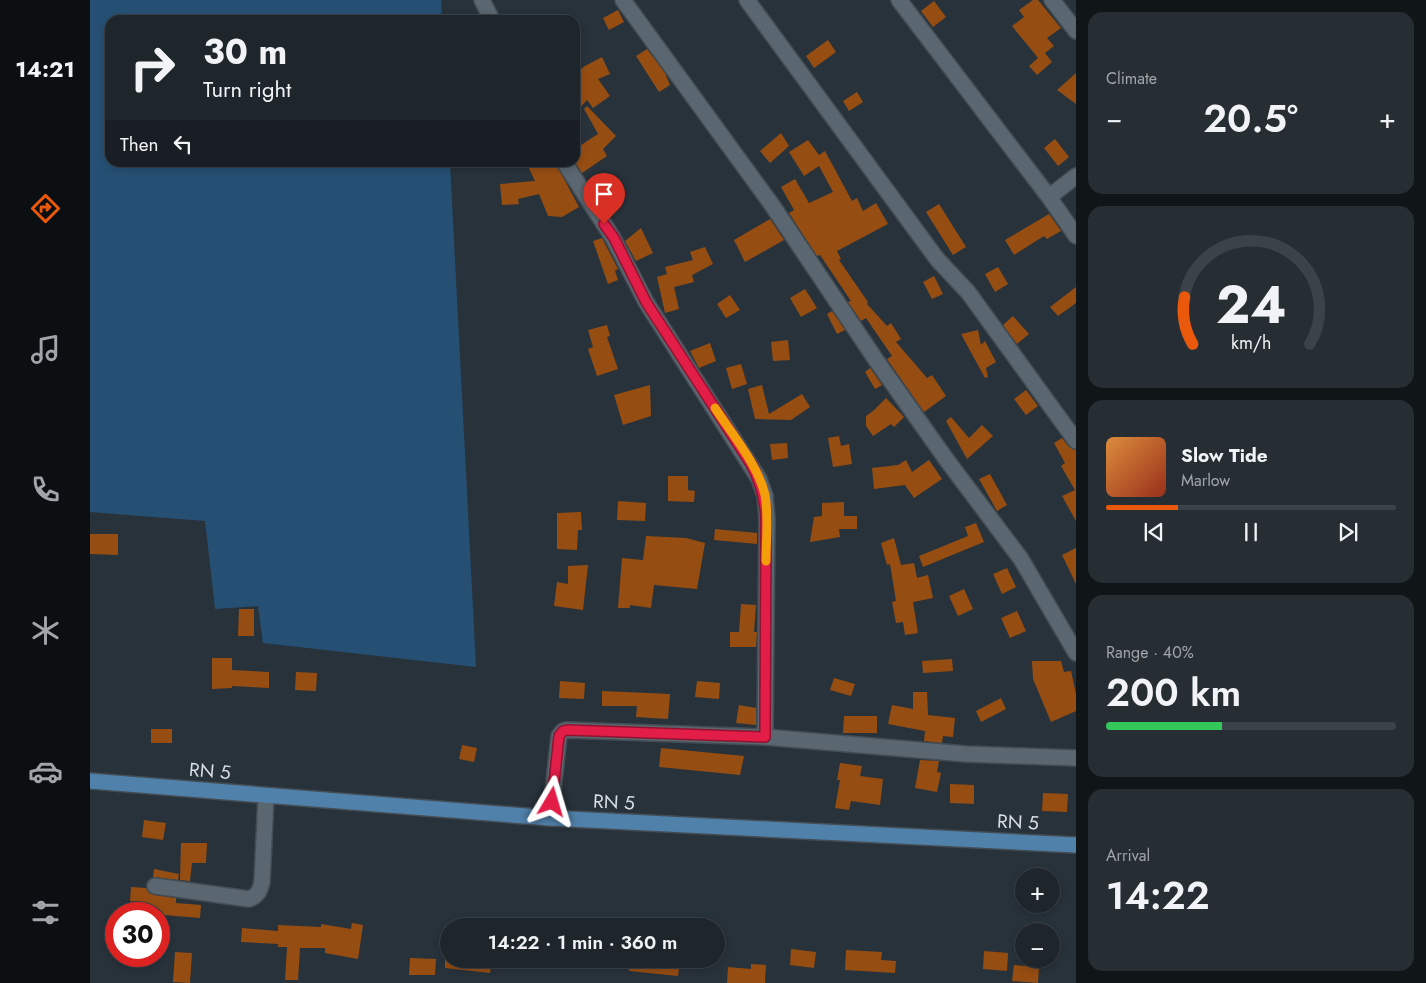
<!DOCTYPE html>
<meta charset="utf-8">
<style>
body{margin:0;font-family:Jost,sans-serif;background:#262e34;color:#f1f3f6;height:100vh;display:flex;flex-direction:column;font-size:19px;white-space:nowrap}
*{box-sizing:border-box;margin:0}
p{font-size:16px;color:#a1a5a9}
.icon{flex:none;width:28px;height:28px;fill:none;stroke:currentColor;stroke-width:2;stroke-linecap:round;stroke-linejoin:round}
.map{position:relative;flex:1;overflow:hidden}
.panel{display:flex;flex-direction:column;gap:12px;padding:12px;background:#101518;width:350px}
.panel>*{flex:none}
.top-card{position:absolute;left:15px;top:15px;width:475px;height:152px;border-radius:15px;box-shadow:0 2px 8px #0003,0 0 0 1px #3c4348;background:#1e262c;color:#f1f3f6;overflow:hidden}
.controls{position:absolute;left:925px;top:868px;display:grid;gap:10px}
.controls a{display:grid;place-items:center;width:45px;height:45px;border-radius:50%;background:#1e262c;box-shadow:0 2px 8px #0003,0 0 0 1px #3c4348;font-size:25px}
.speed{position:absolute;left:15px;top:902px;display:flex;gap:10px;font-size:25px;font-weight:700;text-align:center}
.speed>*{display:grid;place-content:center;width:65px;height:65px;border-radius:50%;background:#1e262c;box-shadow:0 2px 8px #0003,0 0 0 1px #3c4348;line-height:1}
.speed .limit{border:8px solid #d22;background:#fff;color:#111}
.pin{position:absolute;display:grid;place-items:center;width:42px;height:42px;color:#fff;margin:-51px -21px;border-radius:50% 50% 50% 0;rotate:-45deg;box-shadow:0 0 5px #0007}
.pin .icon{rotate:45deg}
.me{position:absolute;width:55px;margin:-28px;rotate:7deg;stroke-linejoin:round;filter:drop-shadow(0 0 4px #0008)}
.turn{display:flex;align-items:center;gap:18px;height:105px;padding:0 15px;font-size:22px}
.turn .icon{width:65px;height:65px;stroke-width:2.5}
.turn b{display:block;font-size:35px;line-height:42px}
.then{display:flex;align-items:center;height:48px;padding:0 15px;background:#0003;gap:10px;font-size:19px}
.big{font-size:38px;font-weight:600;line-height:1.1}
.panel .widget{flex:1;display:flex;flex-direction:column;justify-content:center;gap:8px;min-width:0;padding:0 18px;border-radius:15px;background:#262e34}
.panel .dial{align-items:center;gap:0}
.dial svg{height:130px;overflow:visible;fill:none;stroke:#3c4348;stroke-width:7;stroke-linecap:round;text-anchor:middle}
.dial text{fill:#f1f3f6;stroke:none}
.song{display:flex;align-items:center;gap:15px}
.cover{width:60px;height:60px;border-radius:8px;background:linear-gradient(135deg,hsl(30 70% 55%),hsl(10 70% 35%))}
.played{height:5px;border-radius:2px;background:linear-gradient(90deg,#ea580c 25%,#3c4348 25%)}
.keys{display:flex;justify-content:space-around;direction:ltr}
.heat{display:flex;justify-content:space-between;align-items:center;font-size:28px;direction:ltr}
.charge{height:8px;border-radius:4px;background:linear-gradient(90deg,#34c759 40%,#3c4348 0)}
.trip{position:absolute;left:350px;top:918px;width:285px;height:50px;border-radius:25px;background:#1e262c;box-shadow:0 2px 8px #0003,0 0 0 1px #3c4348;font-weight:600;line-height:50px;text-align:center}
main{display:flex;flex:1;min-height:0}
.tab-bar{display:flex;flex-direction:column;width:90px;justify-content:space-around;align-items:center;background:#0c0f12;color:#a1a5a9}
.tab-bar .icon{width:35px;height:35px}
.tab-bar .selected{color:#ea580c}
.tab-bar b{font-size:22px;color:#f1f3f6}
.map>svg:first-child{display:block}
.green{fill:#265073}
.building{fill:#964d12}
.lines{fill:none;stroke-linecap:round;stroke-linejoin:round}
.minor-casing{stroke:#444d54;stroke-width:18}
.major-casing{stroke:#444d54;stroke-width:18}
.minor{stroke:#5a6670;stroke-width:15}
.major{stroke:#5081aa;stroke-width:15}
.route-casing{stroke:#92132f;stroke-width:12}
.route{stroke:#e11d48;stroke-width:9}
.slow{stroke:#f59e0b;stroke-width:9}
.labels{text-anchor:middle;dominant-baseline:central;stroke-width:5;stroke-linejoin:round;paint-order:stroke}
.street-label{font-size:19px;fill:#d7dde3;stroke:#28323b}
</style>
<main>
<nav class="tab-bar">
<b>14:21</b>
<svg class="icon selected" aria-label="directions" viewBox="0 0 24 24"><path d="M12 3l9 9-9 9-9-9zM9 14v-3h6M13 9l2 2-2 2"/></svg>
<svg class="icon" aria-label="music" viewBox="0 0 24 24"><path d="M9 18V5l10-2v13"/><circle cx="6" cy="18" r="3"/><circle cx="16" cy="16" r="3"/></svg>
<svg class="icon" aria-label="phone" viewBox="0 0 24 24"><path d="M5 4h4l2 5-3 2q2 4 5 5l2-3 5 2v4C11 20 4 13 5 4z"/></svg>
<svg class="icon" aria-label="climate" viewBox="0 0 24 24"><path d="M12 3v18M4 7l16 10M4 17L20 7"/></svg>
<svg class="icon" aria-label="car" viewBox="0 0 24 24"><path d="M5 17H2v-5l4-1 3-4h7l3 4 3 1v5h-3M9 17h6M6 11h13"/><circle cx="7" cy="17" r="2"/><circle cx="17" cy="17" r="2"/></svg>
<svg class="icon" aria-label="filters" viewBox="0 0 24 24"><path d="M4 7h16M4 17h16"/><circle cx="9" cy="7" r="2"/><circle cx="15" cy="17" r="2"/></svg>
</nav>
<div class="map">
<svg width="986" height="983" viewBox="0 0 986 983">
<rect width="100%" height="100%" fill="#28323b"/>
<path class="green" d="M0,0H351L352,20H20V162L360,163L386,667L173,643L168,606L125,609L115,521L0,512Z"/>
<path class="building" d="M943,0H948L971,28L957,38L964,46L955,53L962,62L947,75L939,66L948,58L922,26L934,17L929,10Z
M844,1L856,17L843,27L831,11Z
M528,10L534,22L519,30L513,18Z
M738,40L746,52L724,68L716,56Z
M557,49L575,73L580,85L569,92L546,56Z
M512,57L520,74L508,79L520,96L503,108L497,100L485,113V73L495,66Z
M986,73V104L967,90Z
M767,92L773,102L759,111L753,101Z
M497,106L526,136L513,149L517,156L492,173L485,162V149L508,134L494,109Z
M691,133L699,146L680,163L670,151Z
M965,139L979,157L968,166L954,148Z
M718,140L729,155L735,151L762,201L767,198L773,211L786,203L798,224L747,251L751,259L749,260L778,302L777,304L797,326L801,323L811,339L806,342L837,378L842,375L856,396L834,412L797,359L802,356L776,318L771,321L758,302L761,301L730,255L727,256L699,213L704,210L691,187L705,179L719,203L743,192L729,166L714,176L699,152Z
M444,162H465L489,207L472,217L458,216L449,194L428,199L429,204L412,205L410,184L445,181L438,166Z
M849,204L876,247L863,255L836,212Z
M959,214L971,231L957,239L954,236L924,255L915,240Z
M680,219L694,240L655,262L644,240Z
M551,228L563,253L546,261L535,241Z
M512,238L528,269L525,271L528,280L518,284L503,241Z
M615,247L623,264L602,275L604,282L584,287L589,309L575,313L567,277L577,274L575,267L603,260L600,252Z
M908,267L918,284L905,292L895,274Z
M844,276L853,294L842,299L833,282Z
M986,287V303L968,316L960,307Z
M715,289L727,308L711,317L700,298Z
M640,295L650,310L636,318L627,304Z
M742,311L755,330L747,334L737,314Z
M923,316L939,334L927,344L913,325Z
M517,325L520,336L517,337L528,369L507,376L498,349L503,347L498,330Z
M888,330L891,345L895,341L906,362L896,368L898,377L895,378L871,334Z
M698,340L700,360L683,361L681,342Z
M620,343L626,361L609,368L600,351Z
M651,364L657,384L642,389L636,368Z
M780,368L792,385L785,389L775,372Z
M560,385L561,416L533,425L524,395Z
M672,385L679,414L712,394L720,407L701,420L665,419L658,389Z
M936,390L948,406L936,415L924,399Z
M796,398L814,417L804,427L801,424L783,436L776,426V416L783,411Z
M861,417L879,438L892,425L903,436L877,459L856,421Z
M749,436L751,446L759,444L762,464L743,467L738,438Z
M972,438L979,447L986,450V521L972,496L985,490L971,466L975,463L964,443Z
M697,443L698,458L682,460L680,444Z
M816,460L822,472L839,460L852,479L824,498L815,485L784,489L782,468L808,465Z
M900,474L917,505L907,511L889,479Z
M578,476H598V490L605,491L604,502L578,501Z
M528,501L556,503L555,521L527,520Z
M754,502V516H767V529H749L750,537L720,542L724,517L732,516V503Z
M491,512L492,530H488L487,550L467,549V513Z
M886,523L894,542L833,567L829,556L878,536L875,527Z
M625,529L667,533V544L624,540Z
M0,534H28V555L0,554Z
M556,536L596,538L615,543L607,589L564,585L561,608L540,605V608H528L532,558L553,560Z
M804,538L811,565L824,563L827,578L838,575L843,598L823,602L828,633L815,635L813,622L806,623L802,602L806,601L800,564L797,565L791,543Z
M986,548V584L972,555Z
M498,565L493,610L464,606L467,582L478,584V566Z
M917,568L926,587L912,594L903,574Z
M874,589L883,609L868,616L859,596Z
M651,604L666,605L664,632H667L666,647H640V632H649Z
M149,609H164V636H148Z
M927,611L936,631L920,638L911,618Z
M122,658H142V670L179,672V688L142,686V688L122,689Z
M862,659L863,671L833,673L832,661Z
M942,661H971L974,672L981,671L986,694V711L961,722L943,679Z
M206,672L227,673L226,691L205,690Z
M744,678L765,684L761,696L740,690Z
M470,681L495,683L494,699L469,698Z
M607,681L630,683L629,699L605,697Z
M512,691L580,694L578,719L546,717L547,706H512Z
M823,692H837L838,715L865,718L863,737L853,736L852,743L834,741L835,731L798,724L802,705L823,709Z
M911,698L916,709L891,722L886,711Z
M649,705L666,708V725L646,723Z
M754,716H787V733H753Z
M61,729H82V743H61Z
M372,745L387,748L384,762L369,759Z
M571,748L654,756L650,775L569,767Z
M830,760L849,761L847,772L851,773L847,792L825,788Z
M750,763L772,766L770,776L793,779L790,805L761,801L759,810L745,808L750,780H747Z
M860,784L884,785V804L860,803Z
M953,793L978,794L977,812L952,811Z
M54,820L76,823L73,840L52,837Z
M91,843H117L116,863H102L100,881L90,880Z
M64,869L89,874L88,880L63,877Z
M41,887L56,888L59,893L64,895L86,898V903L111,905L110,918L74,915V914H47L49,902L40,901Z
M262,923L273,925L268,959L235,953V948H210L208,980H195L197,947H188V944L151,942L152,928L188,931V925L231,927V924L261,929Z
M701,949L726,952L724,968L700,965Z
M756,950L792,952L791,960L806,961L805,973L755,970Z
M894,951L918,953L917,971L893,969Z
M85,952L102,953L100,983L83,982Z
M355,955L359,956V959H379L402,962L400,973L355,968Z
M320,958L346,959L345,975H319Z
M540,959H568L590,961L588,976L539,971Z
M661,964L676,965L675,983H637L638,967L661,969Z
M924,965L949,967L948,983L922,981Z"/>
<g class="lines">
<g class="minor-casing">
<path id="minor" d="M392,0L402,20
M533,0L682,205L786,360L856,459L931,559L986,653
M657,0L847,259L878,292L986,441
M809,0L959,197L986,236
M962,0L986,31
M474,162L523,238L556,302L669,479L675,496L677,518L675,737
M959,197L986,176
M460,818L469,736L473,731L477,730L675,737L876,754L986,758
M65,886L159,899C168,896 170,890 172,882L176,796"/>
</g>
<g class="major-casing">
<path id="major" d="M0,781L460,818L986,845"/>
</g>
<use href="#minor" class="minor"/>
<use href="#major" class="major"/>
</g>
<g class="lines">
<g class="route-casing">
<path id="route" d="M462,802L469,736L473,731L477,730L675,737L676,518C675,498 671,482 661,464L556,302L524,238L514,224"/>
</g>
<use href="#route" class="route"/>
<path class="slow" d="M625,408C642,434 668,465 675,495C679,516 676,540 676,561"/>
</g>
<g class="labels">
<g class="street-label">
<text transform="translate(120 771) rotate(5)">RN 5</text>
<text transform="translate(524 802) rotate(3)">RN 5</text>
<text transform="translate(928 822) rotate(3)">RN 5</text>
</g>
</g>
</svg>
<div class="controls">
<a>+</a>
<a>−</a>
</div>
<div class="speed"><div class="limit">30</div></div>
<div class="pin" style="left:514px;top:224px;background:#d93025"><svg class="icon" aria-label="arrive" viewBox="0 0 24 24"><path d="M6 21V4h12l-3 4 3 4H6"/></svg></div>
<svg class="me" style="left:462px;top:802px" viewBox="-20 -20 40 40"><path d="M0-17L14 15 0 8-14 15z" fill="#e11d48" stroke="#fff" stroke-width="4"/></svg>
<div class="trip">14:22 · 1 min · 360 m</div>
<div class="top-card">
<div class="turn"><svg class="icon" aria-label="right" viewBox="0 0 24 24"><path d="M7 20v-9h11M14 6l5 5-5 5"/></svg><div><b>30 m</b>Turn right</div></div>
<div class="then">Then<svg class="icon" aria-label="left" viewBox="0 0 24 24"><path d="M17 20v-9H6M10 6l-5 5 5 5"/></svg></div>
</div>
</div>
<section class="panel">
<div class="widget"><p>Climate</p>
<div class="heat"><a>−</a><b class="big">20.5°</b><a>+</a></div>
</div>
<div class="widget dial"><svg viewBox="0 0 100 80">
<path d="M14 69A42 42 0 1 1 86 69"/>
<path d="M14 69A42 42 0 0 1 9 40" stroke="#ea580c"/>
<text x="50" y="56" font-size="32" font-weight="700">24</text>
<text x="50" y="72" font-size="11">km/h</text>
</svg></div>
<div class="widget">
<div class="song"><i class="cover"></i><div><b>Slow Tide</b><p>Marlow</p></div></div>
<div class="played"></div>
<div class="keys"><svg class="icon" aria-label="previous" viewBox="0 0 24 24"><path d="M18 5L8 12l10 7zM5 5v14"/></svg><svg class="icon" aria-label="pause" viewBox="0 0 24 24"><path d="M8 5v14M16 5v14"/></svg><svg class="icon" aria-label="next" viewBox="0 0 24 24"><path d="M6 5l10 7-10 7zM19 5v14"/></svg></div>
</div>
<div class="widget"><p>Range · 40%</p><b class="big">200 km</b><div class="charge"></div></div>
<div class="widget"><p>Arrival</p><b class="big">14:22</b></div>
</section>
</main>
